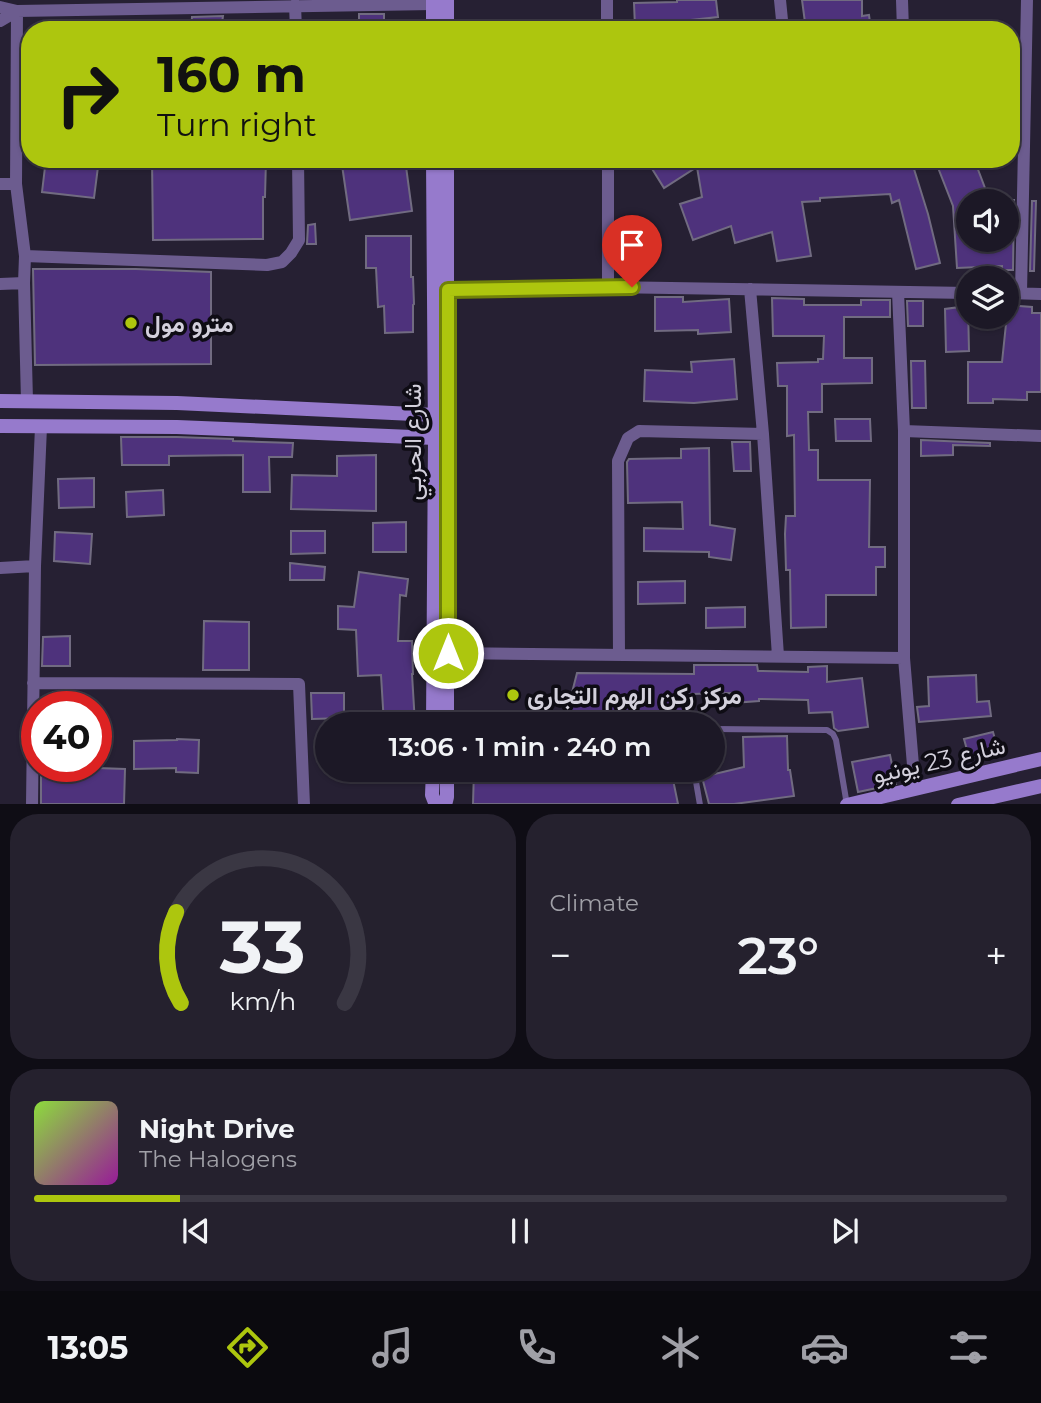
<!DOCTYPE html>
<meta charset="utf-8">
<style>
body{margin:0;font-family:Montserrat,Vazirmatn,sans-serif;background:#25212e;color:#f1f3f6;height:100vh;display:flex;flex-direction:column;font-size:26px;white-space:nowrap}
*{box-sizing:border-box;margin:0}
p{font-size:23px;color:#a0a0a7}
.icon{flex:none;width:38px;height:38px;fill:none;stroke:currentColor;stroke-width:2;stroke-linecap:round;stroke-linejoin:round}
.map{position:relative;height:804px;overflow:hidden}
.sheet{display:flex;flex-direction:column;gap:10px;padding:10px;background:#0f0d15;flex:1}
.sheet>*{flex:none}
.banner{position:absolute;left:21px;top:21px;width:999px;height:147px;border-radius:28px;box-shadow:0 2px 5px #0004,0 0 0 2px #3a3743;background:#adc60e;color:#111;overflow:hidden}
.controls{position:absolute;left:956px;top:189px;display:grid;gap:14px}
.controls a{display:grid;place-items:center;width:63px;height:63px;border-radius:50%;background:#1c1826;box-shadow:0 2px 5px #0004,0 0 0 2px #3a3743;font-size:35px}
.speed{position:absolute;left:21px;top:691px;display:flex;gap:14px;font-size:35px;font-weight:700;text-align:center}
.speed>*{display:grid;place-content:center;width:91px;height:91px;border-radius:50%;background:#1c1826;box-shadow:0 2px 5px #0004,0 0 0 2px #3a3743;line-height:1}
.speed .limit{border:10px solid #d22;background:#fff;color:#111}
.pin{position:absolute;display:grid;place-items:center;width:60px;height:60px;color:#fff;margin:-72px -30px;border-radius:50% 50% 50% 0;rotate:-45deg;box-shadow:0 0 7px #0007}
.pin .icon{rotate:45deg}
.me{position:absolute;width:77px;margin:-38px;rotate:0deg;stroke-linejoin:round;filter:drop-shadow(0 0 5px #0008)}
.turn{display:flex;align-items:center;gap:24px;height:147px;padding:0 21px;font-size:32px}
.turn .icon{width:91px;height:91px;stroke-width:2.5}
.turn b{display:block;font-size:49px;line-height:60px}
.big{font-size:52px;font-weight:600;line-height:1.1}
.sheet .tile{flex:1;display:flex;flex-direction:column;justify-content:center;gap:10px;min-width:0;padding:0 24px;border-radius:28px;background:#25212e}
.sheet .dial{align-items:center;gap:0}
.dial svg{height:182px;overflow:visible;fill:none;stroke:#3a3743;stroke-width:7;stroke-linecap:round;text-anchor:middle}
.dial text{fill:#f1f3f6;stroke:none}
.song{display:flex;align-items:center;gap:21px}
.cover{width:84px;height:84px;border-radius:10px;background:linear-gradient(135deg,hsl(90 70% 55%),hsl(300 70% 35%))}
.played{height:7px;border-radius:4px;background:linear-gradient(90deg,#adc60e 15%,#3a3743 15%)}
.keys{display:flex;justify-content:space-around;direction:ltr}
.heat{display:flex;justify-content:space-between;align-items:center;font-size:38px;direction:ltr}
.sheet .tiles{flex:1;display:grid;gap:10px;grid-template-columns:1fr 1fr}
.tile:last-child{grid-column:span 2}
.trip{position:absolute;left:315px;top:712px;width:410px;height:70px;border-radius:35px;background:#1c1826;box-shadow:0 2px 5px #0004,0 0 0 2px #3a3743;font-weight:600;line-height:70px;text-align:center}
.tab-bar{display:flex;height:112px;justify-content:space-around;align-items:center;background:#0b0a0f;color:#a0a0a7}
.tab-bar .icon{width:49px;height:49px}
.tab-bar .active{color:#adc60e}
.tab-bar b{font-size:32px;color:#f1f3f6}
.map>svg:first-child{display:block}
.building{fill:#4e327c;stroke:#716b81;stroke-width:2}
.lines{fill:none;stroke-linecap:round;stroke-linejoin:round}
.lane{stroke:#6c5c8f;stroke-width:6}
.street{stroke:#6c5c8f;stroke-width:12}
.secondary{stroke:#967acc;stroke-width:14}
.route-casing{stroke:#708109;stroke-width:18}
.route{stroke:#adc60e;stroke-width:12}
.poi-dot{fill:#adc60e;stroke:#0e0c14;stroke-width:2.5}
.labels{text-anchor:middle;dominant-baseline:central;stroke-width:7;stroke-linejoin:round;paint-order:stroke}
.poi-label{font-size:24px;font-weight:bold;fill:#d3d0dc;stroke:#0e0c14;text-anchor:start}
.street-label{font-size:24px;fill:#d3d0dc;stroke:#0e0c14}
</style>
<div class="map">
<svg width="1041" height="805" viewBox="0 0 1041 805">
<rect width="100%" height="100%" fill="#262033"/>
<path class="building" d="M677,0H716L718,17L664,23V27H635L634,3L677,2Z
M802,0H862V16L869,15L871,30H806Z
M359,14H384V30H359Z
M223,16L221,30H191L192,17Z
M46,159H99L94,198L42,192Z
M152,159H266L265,197H263V239L153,240Z
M383,159H405L412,211L350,220L342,165Z
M646,159H714L715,163L746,159H816L817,162L864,159H974L988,196L974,201H968V240H1006V200H1014L1013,270H1002V266L957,268L953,206L935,160L914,169L928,214L940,263L916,269L899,200L892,203L890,194L820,198V201L802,202L811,256L777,261L772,232L735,243L731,226L693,240L680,204L702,197L697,167L664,188Z
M1032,201H1036L1034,271H1030Z
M315,224L316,244H307L308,225Z
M366,236H411V277H413L414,304L413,305V332L385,333L384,306L378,307L376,268H366Z
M33,269H136L211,272V364L35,365Z
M655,297H683V302L729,299L731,332L698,334V330L655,331Z
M772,298L804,299V305H861V300H890V317H844V358H872V383L822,384V412H808L809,450H818V480H870L869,547H885V567H876V595H826V627L791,628L790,570H786L785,534L786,516H795L794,435L787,436V386H778L777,363L818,362V359H823L824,336H773Z
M907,301H923V326H908Z
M1008,305L1032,307V313H1041V392H1027V400L993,399V403H968V362H1002Z
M968,306L969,351L946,352L945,309Z
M734,359L737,399L694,403L644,401L645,370L692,372L691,362Z
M911,361H925L926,408H912Z
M835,419H870L871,441H836Z
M121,437H177L233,439V441L293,443L292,457H269L270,492H243V455L169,456V465H122Z
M921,440L990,443V446L953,445V455L921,456Z
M732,442H750L751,471H734Z
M709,448L710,525L735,529L731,560L709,557V552L644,551V528L683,529L682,502L628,503L627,462L629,459L681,458V449Z
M376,455V511L291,509L292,475L337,476V456Z
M94,478V507L59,508L58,479Z
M163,490L164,515L127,517L126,492Z
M406,522V552H373V523Z
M291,531H325V553L291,554Z
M55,532L92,534L90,564L54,561Z
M290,563L325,567L324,580H290Z
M359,572L408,579L406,596L400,595L398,641H412L413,674H412L415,724H384L381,675L358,676L356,630L338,629V606L354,607Z
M685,581V603L638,604V582Z
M745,607V627L706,628V608Z
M204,621L249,622V670H203Z
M70,636V666H42L43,637Z
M694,665H757L758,671L808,672V667L827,666V682L862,678L868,727L838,731L834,728L832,712L809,713L808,700L759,699V701L733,703L732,693L689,694L688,718L681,719V724H564L577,673L694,674Z
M976,675L977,702L989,701L991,716L919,722L917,707L929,706L928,677Z
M53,692H75V707H53Z
M311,693H344V718L312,719Z
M993,732L998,750L969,757L964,739Z
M787,736L788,770H790L794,796L734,804H709L702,777L744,767L743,737Z
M177,739L199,740L198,773L176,772V768L134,769V741L177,740Z
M890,755L896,784L858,792L852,762Z
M41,766L125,769L124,804H41Z
M474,770H671L678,804H473Z"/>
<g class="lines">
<path class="lane" d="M715,729L827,730L833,734L836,740L847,805
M694,770L700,805"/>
<path class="street" d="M607,0V30
M780,0L783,30
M902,0L903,30
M295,5L296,30
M0,7L17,11L433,4
M17,11L16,184L25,256L24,283L27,401
M0,21L17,11
M608,159V287
M0,184H16
M25,256L267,265L282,262L291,253L299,240L298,159
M0,284L24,283
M750,289L763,434L778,656
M448,290L608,287L968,293
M898,292L904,431V658L915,789
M1006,293L1041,294
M1021,293L1027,0
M904,431L1041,436
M0,568L35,566
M448,653L904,658
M619,655L618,461L628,438L639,431L763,434
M33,683L299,684L304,805
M32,805L35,566L41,427"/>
<path class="secondary" d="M447,0V30
M433,30V0
M433,159L435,438L433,724
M447,159V724
M0,401L177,403L435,415
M0,426L177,427L435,438
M433,770L432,795L436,805
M445,805L447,797V770
M847,805L1041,759
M958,805L1041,786"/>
</g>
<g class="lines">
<g class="route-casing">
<path id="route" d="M448,653V290L632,287"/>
</g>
<use href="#route" class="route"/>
</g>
<g class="poi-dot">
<circle cx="131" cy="323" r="7"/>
<circle cx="513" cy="695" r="7"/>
</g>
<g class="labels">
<g class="poi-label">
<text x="145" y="323">مترو مول</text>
<text x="527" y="695">مركز ركن الهرم التجاري</text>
</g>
<g class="street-label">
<text transform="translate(412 442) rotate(-90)">شارع الحربي</text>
<text transform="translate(939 760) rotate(-13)">شارع 23 يونيو</text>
</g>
</g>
</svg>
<div class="controls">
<a><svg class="icon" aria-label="sound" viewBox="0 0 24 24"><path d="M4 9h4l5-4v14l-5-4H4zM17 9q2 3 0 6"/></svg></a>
<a><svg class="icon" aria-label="layers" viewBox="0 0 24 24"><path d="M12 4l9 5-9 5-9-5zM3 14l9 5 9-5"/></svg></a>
</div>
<div class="speed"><div class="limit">40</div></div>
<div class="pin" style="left:632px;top:287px;background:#d93025"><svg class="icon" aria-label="arrive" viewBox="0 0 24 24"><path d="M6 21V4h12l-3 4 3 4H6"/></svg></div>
<svg class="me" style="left:448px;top:653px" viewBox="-20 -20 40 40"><circle r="17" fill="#adc60e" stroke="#fff" stroke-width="3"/><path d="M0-11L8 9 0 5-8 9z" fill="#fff"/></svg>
<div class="trip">13:06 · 1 min · 240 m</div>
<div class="banner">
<div class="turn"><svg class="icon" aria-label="right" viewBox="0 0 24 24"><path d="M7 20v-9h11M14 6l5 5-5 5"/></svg><div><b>160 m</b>Turn right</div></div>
</div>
</div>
<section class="sheet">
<div class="tiles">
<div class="tile dial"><svg viewBox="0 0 100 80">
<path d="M14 69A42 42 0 1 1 86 69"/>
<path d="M14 69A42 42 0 0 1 12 29" stroke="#adc60e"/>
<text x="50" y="56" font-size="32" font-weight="700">33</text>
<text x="50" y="72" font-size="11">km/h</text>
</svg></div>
<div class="tile"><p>Climate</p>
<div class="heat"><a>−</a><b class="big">23°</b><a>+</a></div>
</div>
<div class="tile">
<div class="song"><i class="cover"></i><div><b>Night Drive</b><p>The Halogens</p></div></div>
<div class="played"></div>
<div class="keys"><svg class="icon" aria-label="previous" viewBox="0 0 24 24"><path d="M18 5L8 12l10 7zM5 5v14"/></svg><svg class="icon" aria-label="pause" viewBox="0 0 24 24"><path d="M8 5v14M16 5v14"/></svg><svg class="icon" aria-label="next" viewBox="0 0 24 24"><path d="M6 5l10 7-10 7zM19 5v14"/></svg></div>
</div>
</div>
</section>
<nav class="tab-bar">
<b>13:05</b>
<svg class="icon active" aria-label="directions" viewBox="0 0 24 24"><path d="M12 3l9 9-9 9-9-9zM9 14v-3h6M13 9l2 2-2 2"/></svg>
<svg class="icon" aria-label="music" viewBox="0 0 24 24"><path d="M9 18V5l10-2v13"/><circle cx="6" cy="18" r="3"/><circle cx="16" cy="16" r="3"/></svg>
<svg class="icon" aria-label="phone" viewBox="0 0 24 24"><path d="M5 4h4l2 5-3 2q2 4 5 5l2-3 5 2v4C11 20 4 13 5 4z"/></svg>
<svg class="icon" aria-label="climate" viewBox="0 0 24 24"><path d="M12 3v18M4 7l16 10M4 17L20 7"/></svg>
<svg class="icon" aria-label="car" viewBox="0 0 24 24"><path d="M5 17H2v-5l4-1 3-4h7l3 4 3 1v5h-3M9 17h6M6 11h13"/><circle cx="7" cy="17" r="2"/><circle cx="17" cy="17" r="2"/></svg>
<svg class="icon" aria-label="filters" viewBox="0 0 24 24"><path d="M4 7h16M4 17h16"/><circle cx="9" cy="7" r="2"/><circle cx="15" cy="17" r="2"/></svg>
</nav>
